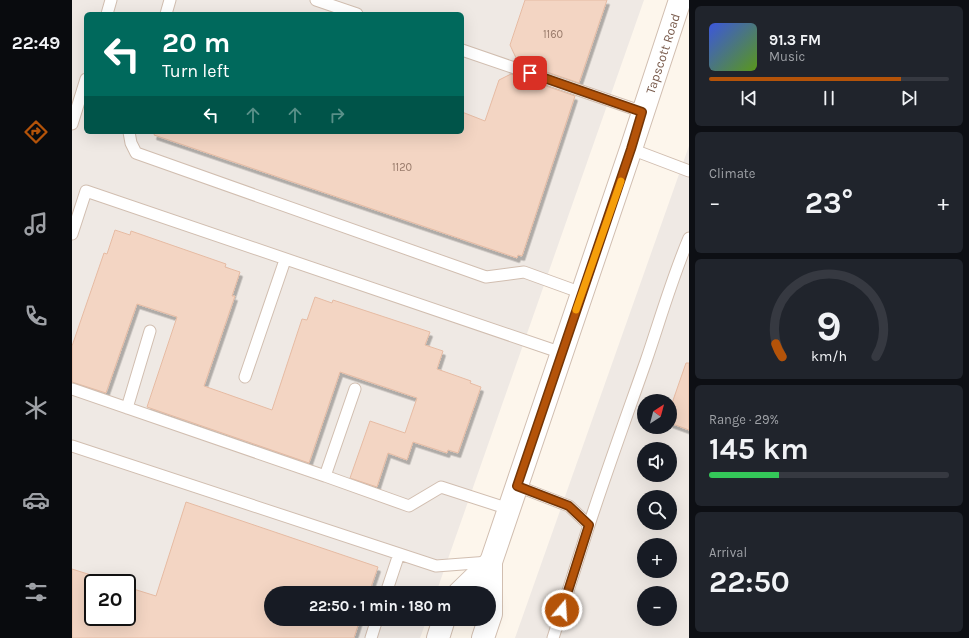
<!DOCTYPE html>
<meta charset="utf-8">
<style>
body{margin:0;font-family:Karla,sans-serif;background:#20242c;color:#f1f3f6;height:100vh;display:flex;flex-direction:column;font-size:15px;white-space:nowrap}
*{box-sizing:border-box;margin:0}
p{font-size:13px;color:#9ea1a6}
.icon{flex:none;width:22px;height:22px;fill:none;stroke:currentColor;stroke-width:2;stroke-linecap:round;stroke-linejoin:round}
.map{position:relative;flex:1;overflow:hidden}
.panel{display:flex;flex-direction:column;gap:6px;padding:6px;background:#0d0f14;width:280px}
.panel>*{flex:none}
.top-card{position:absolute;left:12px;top:12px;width:380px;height:122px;border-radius:6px;box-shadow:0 4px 16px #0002;background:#00695c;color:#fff;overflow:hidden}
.needle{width:26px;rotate:36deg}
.tools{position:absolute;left:565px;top:394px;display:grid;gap:8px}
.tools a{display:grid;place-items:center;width:40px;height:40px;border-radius:50%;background:#171b24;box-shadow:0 4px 16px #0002;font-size:20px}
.speed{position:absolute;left:12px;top:574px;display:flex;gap:8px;font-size:20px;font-weight:700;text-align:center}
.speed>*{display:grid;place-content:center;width:52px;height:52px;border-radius:50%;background:#171b24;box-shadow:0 4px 16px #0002;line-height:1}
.speed .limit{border:2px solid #111;border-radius:6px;background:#fff;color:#111}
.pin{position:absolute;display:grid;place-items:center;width:34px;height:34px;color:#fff;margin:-17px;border-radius:8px;box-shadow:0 2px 6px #0006}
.me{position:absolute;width:44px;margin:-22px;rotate:18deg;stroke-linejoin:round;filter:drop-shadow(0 0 3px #0008)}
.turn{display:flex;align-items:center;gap:14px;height:84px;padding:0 12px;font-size:18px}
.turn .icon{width:52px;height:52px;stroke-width:2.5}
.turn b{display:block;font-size:28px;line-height:34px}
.lanes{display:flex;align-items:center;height:38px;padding:0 12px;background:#0003;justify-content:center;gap:20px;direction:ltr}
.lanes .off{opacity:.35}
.big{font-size:30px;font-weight:700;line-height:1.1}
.panel .widget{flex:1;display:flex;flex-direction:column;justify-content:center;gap:6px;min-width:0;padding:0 14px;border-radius:6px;background:#20242c}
.panel .dial{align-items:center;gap:0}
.dial svg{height:104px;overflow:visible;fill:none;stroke:#363941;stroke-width:7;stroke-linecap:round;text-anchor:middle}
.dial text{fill:#f1f3f6;stroke:none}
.song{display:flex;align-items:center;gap:12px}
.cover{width:48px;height:48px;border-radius:6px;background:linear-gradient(135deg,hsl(230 70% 55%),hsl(90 70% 35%))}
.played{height:4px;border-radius:2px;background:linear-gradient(90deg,#b45309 80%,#363941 80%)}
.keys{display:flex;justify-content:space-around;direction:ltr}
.heat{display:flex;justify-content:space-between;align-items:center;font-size:22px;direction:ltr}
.charge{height:6px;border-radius:3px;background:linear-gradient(90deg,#34c759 29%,#363941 0)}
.trip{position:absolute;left:192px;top:586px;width:232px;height:40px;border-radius:20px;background:#171b24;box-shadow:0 4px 16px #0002;font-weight:700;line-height:40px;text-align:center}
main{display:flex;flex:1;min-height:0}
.menu{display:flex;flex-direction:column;width:72px;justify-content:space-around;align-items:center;background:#090b0e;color:#9ea1a6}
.menu .icon{width:28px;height:28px}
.menu .on{color:#b45309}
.menu b{font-size:18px;color:#f1f3f6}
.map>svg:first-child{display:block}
.industrial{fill:#efe9e4;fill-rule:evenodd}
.building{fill:#f3d5c3;stroke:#e6bba3;filter:url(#shadow)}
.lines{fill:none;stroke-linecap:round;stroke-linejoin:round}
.service-casing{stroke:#d1beb0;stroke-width:13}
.tertiary-casing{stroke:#d1beb0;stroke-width:24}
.service{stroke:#fff;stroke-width:11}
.tertiary{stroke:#fff;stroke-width:22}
.route-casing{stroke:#753606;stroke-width:10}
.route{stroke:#b45309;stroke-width:7}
.slow{stroke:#f59e0b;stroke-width:7}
.labels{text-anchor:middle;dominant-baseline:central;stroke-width:3;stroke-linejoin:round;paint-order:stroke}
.number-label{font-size:11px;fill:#987a6a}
.street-label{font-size:13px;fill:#7a5c4d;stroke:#fffaf3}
</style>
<main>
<nav class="menu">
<b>22:49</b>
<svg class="icon on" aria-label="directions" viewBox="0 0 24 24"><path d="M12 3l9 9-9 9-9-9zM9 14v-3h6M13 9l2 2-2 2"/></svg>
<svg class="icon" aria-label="music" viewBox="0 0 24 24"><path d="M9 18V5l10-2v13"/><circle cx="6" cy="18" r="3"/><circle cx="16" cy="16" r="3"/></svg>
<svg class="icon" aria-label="phone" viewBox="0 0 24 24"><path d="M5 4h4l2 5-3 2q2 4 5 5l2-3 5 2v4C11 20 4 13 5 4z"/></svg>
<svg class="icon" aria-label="climate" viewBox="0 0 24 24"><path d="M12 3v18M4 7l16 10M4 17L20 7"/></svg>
<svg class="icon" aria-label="car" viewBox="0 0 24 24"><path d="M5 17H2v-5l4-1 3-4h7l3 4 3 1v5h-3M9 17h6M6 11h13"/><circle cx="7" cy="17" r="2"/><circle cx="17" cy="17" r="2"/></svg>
<svg class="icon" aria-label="filters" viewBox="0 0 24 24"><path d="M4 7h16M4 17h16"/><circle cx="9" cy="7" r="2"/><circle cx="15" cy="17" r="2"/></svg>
</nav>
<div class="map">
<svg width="617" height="638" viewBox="0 0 617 638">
<defs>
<filter id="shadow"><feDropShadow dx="2.5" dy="4.5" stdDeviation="0" flood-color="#0004"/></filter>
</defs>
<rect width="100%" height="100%" fill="#fdf6ec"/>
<path class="industrial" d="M0,0H572L364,593H199V619H355L348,638H0ZM14,14H390V132H14ZM21,583H55V617H21Z
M617,146V638H443ZM572,401H598V427H572ZM572,449H598V475H572ZM572,497H598V523H572ZM572,545H598V571H572ZM572,593H598V619H572Z"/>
<path class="building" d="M453,0H535L507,83L446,62L438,45Z
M439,74L503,96L450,256L446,255L445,258L82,135L83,132H390V112L413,121L427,80Z
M43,230L58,235L59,231L154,264L153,267L168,272L160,296H163L132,386L200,410L230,319L235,320L243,297L260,303L261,300L358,332L353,345L371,351L365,369L399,381L398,383L409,387L386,453L376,450L375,453L341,442L335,460L316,453L305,487L278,478L298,421L333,433L345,398L268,372L237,463L75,407L105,317L65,304L34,393L0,382V346L32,253L35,254Z
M614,363H617V430L598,423V409Z
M114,502L306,567L297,593H199V619H288L282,638H0V569L44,583H21V617H55V587L84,596Z"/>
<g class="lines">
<g class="service-casing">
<path id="service" d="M244,0L285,14
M35,14L39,0
M94,14L98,0
M390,50L571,112
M0,124L14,79
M57,132L59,143L64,153L414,277L452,272L510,293
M559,149L617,171
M0,234L14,191L490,353
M173,377L213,260
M0,389L253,476L283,389
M55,408L78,331
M0,446L364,566L417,562
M253,476L337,506L369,487L437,509
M445,486L497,506L517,525C535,470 555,415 574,361C588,320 600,278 617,238
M314,593L327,554
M299,638L305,619
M481,638L517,525"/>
</g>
<g class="tertiary-casing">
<g id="tertiary">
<path d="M387,593L419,562"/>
<path d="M366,638L372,619"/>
<path id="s1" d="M411,638L419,614V562L559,149L608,0"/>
</g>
</g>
<use href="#service" class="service"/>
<use href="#tertiary" class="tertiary"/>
</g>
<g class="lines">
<g class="route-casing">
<path id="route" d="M458,73L570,112L559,149L445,486L497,506L517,525L490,610"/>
</g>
<use href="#route" class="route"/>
<path class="slow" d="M504,310L549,181"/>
</g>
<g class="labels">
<g class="number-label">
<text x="481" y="34">1160</text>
<text x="330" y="167">1120</text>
</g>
<g class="street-label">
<text stroke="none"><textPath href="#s1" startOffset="614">Tapscott Road</textPath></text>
</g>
</g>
</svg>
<div class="tools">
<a><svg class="needle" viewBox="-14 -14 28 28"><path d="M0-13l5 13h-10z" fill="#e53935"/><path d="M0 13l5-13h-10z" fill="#9ea1a6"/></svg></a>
<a><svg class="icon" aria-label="sound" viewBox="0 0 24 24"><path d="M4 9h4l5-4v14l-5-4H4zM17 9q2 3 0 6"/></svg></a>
<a><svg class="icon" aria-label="search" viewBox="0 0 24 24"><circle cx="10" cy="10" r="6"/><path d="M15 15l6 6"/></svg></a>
<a>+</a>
<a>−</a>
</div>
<div class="speed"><div class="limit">20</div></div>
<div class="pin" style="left:458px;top:73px;background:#d93025"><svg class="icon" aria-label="arrive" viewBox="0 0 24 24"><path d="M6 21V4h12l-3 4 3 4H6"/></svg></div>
<svg class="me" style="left:490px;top:610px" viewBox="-20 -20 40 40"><circle r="17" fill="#b45309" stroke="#fff" stroke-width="3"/><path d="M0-11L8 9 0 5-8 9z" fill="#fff"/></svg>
<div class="trip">22:50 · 1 min · 180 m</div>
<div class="top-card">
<div class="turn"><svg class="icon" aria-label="left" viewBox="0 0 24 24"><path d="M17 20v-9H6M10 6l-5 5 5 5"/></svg><div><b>20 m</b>Turn left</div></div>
<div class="lanes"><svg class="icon" aria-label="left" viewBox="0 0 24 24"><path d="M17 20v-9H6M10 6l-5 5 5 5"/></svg><svg class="icon off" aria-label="ahead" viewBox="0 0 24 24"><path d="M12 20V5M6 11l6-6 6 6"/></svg><svg class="icon off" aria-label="ahead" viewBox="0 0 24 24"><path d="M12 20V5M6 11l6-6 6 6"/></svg><svg class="icon off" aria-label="right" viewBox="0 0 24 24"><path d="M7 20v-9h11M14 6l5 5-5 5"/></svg></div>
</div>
</div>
<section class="panel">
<div class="widget">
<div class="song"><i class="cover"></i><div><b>91.3 FM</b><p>Music</p></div></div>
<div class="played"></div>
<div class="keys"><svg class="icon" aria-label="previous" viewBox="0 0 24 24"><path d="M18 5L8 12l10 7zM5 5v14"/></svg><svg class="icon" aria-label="pause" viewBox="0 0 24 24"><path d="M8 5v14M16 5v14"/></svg><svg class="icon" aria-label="next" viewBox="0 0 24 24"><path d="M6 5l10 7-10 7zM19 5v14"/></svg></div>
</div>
<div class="widget"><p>Climate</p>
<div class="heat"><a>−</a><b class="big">23°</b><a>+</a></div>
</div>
<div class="widget dial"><svg viewBox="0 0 100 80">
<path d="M14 69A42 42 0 1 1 86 69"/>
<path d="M14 69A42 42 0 0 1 9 59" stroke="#b45309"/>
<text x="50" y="56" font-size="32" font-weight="700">9</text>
<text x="50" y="72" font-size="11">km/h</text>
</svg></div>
<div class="widget"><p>Range · 29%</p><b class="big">145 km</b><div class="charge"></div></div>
<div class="widget"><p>Arrival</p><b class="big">22:50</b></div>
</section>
</main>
